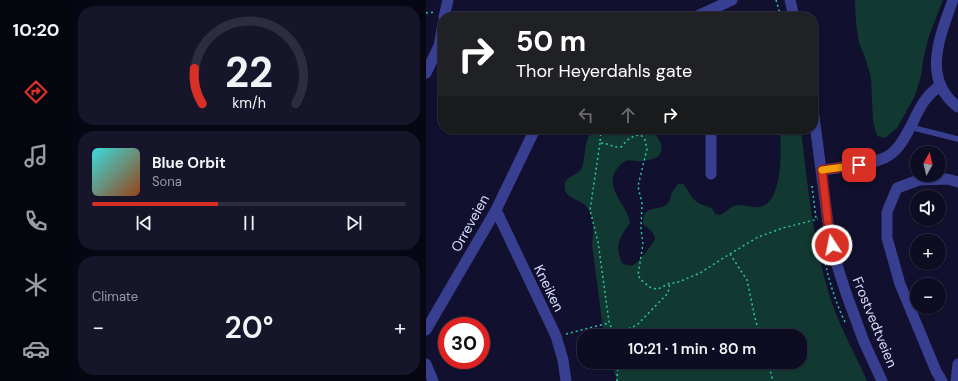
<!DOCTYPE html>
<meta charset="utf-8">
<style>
body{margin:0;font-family:"DM Sans",sans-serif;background:#16152a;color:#f1f3f6;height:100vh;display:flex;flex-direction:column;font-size:15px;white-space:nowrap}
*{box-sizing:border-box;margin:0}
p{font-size:13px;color:#9a9ba5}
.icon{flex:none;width:22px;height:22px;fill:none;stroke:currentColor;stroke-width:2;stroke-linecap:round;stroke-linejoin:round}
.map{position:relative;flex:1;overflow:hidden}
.sheet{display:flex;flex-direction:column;gap:6px;padding:6px;background:#070713;width:354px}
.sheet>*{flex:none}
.top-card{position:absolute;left:12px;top:12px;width:380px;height:122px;border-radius:16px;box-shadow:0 1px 3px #0004,0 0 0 1px #2d2c40;background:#202124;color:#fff;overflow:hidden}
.needle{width:26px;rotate:8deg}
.fabs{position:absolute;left:484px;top:146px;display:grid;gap:8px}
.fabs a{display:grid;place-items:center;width:36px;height:36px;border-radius:50%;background:#0d0c22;box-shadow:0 1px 3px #0004,0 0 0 1px #2d2c40;font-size:20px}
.speed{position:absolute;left:12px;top:317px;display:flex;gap:8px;font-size:20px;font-weight:700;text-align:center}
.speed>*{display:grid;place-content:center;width:52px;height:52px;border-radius:50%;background:#0d0c22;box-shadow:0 1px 3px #0004,0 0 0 1px #2d2c40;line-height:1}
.speed .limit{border:6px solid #d22;background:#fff;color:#111}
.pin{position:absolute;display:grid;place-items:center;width:34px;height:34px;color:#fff;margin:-17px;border-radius:8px;box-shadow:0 2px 6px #0006}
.me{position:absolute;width:44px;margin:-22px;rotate:349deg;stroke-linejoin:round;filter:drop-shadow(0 0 3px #0008)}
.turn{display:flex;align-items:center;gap:14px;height:84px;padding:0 12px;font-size:18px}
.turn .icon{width:52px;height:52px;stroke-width:2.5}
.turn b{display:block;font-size:28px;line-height:34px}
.lanes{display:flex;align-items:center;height:38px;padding:0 12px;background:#0003;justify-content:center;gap:20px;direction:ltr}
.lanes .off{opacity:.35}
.big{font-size:30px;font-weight:600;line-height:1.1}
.sheet .card{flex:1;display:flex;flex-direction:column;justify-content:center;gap:6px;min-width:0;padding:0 14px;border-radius:16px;background:#16152a}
.sheet .dial{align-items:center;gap:0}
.dial svg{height:104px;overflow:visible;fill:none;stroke:#2d2c40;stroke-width:7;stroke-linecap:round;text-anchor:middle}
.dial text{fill:#f1f3f6;stroke:none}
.song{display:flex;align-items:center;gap:12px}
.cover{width:48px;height:48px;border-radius:6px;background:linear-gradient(135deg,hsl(180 70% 55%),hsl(20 70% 35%))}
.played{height:4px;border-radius:2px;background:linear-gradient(90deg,#d93025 40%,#2d2c40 40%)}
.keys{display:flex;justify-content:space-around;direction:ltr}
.heat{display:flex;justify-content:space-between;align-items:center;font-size:22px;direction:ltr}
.trip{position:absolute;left:151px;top:329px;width:230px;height:40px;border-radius:16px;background:#0d0c22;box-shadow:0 1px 3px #0004,0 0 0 1px #2d2c40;font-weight:600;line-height:40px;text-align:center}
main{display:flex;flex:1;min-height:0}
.menu{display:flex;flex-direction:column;width:72px;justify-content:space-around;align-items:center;background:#05050e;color:#9a9ba5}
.menu .icon{width:28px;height:28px}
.menu .selected{color:#d93025}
.menu b{font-size:18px;color:#f1f3f6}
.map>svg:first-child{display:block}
.green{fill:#123832}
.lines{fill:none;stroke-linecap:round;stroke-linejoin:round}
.path{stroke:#28c8aa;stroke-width:1.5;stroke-dasharray:2 3;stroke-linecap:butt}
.service{stroke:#383f90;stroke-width:5.5}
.minor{stroke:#383f90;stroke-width:11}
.route-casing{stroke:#8d1f18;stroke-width:10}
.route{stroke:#d93025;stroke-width:7}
.slow{stroke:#f59e0b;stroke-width:7}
.labels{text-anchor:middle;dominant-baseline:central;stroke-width:3;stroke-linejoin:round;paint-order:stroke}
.street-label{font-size:14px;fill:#dcddff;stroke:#11102e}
</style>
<main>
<nav class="menu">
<b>10:20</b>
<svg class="icon selected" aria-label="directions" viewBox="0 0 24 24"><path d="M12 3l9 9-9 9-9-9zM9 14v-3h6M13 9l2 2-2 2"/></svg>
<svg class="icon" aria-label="music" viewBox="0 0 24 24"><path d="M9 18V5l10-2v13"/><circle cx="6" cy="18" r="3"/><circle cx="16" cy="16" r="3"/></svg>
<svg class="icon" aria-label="phone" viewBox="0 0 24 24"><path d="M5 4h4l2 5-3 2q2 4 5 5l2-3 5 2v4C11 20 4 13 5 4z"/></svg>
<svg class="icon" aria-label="climate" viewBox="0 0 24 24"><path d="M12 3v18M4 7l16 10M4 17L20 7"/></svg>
<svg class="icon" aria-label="car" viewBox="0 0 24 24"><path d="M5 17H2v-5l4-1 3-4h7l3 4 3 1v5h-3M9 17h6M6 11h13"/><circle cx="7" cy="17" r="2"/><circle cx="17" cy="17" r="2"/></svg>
</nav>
<section class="sheet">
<div class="card dial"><svg viewBox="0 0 100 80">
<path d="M14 69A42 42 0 1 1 86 69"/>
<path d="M14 69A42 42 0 0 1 8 42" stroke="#d93025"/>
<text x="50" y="56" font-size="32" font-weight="700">22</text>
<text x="50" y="72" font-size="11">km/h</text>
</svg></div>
<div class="card">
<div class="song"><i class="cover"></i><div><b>Blue Orbit</b><p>Sona</p></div></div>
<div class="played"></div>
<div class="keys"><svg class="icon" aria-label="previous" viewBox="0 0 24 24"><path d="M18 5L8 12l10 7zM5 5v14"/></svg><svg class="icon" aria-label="pause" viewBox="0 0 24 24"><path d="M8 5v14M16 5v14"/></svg><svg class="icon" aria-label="next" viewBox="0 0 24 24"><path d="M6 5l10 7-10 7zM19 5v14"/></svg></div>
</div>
<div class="card"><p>Climate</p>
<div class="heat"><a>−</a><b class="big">20°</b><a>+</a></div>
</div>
</section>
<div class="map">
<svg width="532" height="381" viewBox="0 0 532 381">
<rect width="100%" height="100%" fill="#11102e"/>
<path class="green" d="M429,0H517L503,36L497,60L495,76L489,96L471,128L459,138L451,136L447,122L445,78L440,60L433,43L430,23Z
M168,129H225C240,145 241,159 216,161C209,162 204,158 198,162C193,165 188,172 187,177C184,194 202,207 204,223C194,237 188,245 196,263C200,265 205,267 209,264C214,260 228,243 229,238L227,233L217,224C217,202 232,213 241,204C245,201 244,196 246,192C248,190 250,187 252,184H257C263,190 264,197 271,202C277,207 287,205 289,214L294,215C301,212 304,206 312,205C321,205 331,210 339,205C357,194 355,148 354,129H375C382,187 387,247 406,303C415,330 430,355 441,381H191L188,371L183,362H374V336H178L166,245C167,235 169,223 165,214C163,211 161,206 158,204C150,198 136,197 139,183C142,174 154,177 157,164C160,151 158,139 168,129Z"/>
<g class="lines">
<path class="path" d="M350,0L355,17
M0,13L9,12
M175,129L174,143C183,143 186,148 195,147C201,140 206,135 215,135L219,140L221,149L212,186L216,204L215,229L217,244L212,275L215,280L225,288L232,289L244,283H250L274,273L299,257L332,237L357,228L392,219
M174,143L164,210L172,242L183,322L189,336
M386,186L390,218
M393,234C399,265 406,296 420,324
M304,254L321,280L329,318L334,336
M140,334L183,323
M189,335C196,330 205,329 212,324L242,293L244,283
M342,362L347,381
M191,381L192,362"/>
<path class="service" d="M484,127L532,139"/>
<path class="minor" d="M364,0L368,17
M527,0C514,36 495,79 532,107
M18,17L22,0
M269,17L306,0
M0,73L13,46L17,24
M387,109L402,223L411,265L420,293L438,342L456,381
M396,170C407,169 418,167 429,165C465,160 471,154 487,122C494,107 500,95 514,86
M285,174V129
M70,210L130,336L137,360L140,381
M0,330L70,210L109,129
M0,364L7,381
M516,381L510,371L474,284L461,238V212L471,188L493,180L521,179L532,182
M530,381L532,364"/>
</g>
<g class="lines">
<g class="route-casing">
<path id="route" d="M406,245L402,223L396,170L433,165"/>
</g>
<use href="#route" class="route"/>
<path class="slow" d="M396,170L418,167"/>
</g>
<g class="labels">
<g class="street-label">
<text transform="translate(44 223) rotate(-61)">Orreveien</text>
<text transform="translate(123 288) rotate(64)">Kneiken</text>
<text transform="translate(449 322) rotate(68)">Frostvedtveien</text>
</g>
</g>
</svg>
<div class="fabs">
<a><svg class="needle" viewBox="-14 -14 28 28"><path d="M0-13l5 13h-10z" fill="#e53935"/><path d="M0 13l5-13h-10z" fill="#9a9ba5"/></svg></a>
<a><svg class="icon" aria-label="sound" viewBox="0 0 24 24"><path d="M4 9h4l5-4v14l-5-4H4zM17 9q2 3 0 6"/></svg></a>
<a>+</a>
<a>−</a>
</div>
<div class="speed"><div class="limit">30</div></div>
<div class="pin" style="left:433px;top:165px;background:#d93025"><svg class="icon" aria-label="arrive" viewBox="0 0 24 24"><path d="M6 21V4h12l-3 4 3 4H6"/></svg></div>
<svg class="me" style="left:406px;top:245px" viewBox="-20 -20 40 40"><circle r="17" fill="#d93025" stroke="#fff" stroke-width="3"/><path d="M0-11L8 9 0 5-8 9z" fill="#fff"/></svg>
<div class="trip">10:21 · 1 min · 80 m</div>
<div class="top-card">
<div class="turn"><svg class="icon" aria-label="right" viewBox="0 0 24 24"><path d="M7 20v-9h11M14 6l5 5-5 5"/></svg><div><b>50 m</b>Thor Heyerdahls gate</div></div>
<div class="lanes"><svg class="icon off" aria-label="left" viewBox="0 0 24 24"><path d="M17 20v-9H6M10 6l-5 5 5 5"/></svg><svg class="icon off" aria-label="ahead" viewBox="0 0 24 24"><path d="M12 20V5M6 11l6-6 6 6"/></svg><svg class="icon" aria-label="right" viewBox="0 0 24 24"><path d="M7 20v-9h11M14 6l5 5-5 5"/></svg></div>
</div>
</div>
</main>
